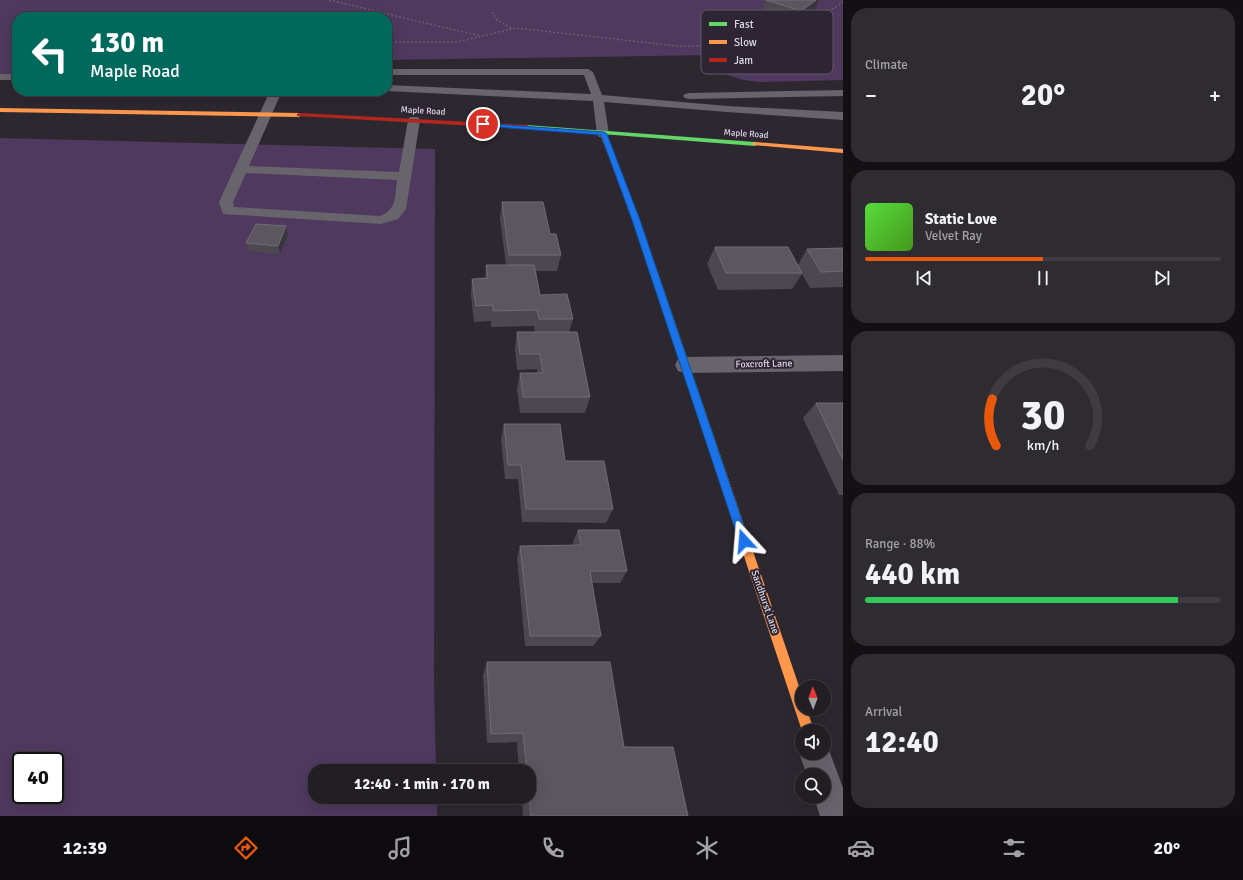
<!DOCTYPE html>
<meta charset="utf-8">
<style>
body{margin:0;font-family:Signika,sans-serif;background:#2e2b31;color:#f1f3f6;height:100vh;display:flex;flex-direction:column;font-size:15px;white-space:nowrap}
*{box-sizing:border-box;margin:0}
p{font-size:13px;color:#a2a2a6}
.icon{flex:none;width:22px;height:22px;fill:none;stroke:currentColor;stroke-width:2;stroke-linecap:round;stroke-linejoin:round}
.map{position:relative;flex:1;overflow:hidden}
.sheet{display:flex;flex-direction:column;gap:8px;padding:8px;background:#131014;width:400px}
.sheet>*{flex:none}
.hud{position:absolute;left:12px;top:12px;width:380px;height:84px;border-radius:16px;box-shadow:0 4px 16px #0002,0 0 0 1px #3f3c41;background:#00695c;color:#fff;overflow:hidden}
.needle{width:26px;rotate:359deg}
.controls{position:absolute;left:795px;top:680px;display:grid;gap:8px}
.controls a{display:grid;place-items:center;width:36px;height:36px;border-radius:50%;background:#221e24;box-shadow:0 4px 16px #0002,0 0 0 1px #3f3c41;font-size:20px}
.speed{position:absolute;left:12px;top:752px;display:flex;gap:8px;font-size:20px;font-weight:700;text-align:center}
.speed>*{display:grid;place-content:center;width:52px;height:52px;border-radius:50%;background:#221e24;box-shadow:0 4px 16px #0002,0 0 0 1px #3f3c41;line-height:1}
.speed .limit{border:2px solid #111;border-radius:6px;background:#fff;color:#111}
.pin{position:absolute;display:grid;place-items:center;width:34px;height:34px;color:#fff;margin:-17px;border:2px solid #fff;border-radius:50%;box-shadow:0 1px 4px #0007}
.me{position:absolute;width:44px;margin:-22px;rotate:341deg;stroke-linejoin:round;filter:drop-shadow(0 0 3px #0008)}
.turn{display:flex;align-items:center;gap:14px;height:84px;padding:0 12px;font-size:18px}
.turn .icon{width:52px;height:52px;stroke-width:2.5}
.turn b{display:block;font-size:28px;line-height:34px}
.big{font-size:30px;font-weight:800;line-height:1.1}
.sheet .widget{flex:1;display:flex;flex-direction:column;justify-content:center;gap:6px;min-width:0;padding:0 14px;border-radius:16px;background:#2e2b31}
.sheet .dial{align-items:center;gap:0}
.dial svg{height:104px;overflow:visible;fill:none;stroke:#3f3c41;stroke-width:7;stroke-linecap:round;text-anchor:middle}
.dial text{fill:#f1f3f6;stroke:none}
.song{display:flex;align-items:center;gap:12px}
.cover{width:48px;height:48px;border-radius:6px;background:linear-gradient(135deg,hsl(110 70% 55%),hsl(100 70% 35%))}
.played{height:4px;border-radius:2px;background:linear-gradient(90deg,#ea580c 50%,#3f3c41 50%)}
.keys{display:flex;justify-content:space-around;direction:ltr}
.heat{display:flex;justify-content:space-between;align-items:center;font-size:22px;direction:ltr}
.charge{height:6px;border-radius:3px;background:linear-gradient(90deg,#34c759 88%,#3f3c41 0)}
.trip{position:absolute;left:308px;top:764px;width:228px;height:40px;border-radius:16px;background:#221e24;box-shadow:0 4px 16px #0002,0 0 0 1px #3f3c41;font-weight:800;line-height:40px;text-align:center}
.dock{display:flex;height:64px;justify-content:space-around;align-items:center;background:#0e0c0e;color:#a2a2a6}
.dock .icon{width:28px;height:28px}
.dock .selected{color:#ea580c}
.dock b{font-size:18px;color:#f1f3f6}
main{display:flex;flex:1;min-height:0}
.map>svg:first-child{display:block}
.green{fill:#4f395f;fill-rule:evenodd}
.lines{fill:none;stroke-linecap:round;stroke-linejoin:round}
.path{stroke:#656168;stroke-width:1.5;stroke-dasharray:2 2;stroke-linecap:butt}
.lane{fill:#68646c;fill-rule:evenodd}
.street{fill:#68646c;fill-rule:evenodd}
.fast{fill:#63d668;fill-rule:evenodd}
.slow{fill:#ff974d;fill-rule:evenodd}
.jam{fill:#b3261e;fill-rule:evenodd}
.wall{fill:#4c484f}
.shaded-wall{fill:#39353c}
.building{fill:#5c575f;stroke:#706c73}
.route{fill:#1a73e8;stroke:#114b97}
.labels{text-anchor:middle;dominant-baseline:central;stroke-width:4;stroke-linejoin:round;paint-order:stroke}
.far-street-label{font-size:9px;fill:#ddd8e2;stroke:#2d2534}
.street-label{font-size:10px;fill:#ddd8e2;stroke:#2d2534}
.key{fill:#2d2534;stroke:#625b68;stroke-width:1}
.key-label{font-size:11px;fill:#ddd8e2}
</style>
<main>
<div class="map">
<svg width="843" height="816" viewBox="0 0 843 816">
<rect width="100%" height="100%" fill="#2d2830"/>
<path class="green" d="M0,0H843V80L761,82L743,80L728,75L713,55L387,60V17H17V75H0Z
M0,138L435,149L434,683L436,771H315V797H437V816H0ZM21,761H55V795H21Z"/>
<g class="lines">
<path class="path" d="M329,0L480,36
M492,12L496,19L511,28
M805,27L843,2
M387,42H457L516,28L677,46H710L706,39L721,38"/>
<path class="lane" d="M387,69H588L593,72L602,95L727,106L843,112V120L727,112L604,102L609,134L607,137H599L597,134L593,101L386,91H387V85L591,94L584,75H387Z
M0,74H17V80H0Z
M843,90V96L689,99L685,98L683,96L685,94L689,93Z
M270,91H282L249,166L399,172L408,120L410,117H418L420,120L406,209L398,219L381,224L223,214L219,202ZM246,173L397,180C395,195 397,210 380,216L234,207L233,202Z"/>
<path class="street" d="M843,355V371L685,373L678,371L675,365L678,359L685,357Z
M824,741L826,742L843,788V816H820L814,797H824V775H807L799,753L802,747V753H824Z"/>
<path class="fast" d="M527,125L755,142L758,144L755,146L525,128L524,127Z
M660,287L664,290L725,469L723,472L720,473L717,472L715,469L656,290Z"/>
<path class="slow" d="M0,108L299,113L302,115L299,117L0,112Z
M601,133L606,134L639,220L664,290L663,292L660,293L656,290L633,220L600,134Z
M755,142L843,149V153L753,145V143Z
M720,465L723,466L725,469L802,695V709H807L814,731H802L715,469L717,466Z"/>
<path class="jam" d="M299,113L527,125L530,127L527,129L297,116V114Z"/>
</g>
<path class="wall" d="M766,0H819L814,12L803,19L821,39L811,61H806L804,66L756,67L752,62L732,63L717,42L725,21L776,20L761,15Z
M502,202L550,234L561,255L557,271H536L540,295L573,319L569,332L590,397L585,413H520L517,389L520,373H537V369L517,370L515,348L517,332H535L534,326L491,327V321L474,322L471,295L472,279H485L486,265H506L500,219Z
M286,226L288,235L280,254L248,251L246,243Z
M715,247L798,265L807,249L843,248V287L810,288L802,274L792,289L718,290L707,264Z
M816,403H843V495H839L803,418Z
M504,424L565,461L613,509L606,523L522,522L518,479H505L501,439Z
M578,530L627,571L620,583H592L601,636L593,646H525L517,558L520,546L573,545V542Z
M487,662L624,747L688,816H523L522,797H529V771H519L517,742L487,743L483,675Z"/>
<path class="shaded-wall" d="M816,0H819L814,12L794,26L801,11Z
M286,226L288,235L280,254L278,246Z"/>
<path class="building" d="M766,0H816L801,11Z
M502,202H543L550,234H556L561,255H509Z
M256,224L286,226L278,246L246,243Z
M715,247H788L802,273H726Z
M843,248V271L821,272L807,249Z
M486,265H534L540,295L567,294L573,319H539L537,310L493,311V305L476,306L472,279L488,278Z
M517,332H577L590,397H523L520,373H543L540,354H520Z
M816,403H843V460Z
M504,424H560L565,461H604L613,509H526L521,465H508Z
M578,530H619L627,571H590L601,636H530L520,546L581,545Z
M487,662H610L624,747H673L688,816H531L529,797V771H527L523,733L491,734Z"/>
<path class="route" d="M480,123L604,132L607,134L640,220L749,541L748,544L744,546L740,544L632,220L601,135L483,126H480Z"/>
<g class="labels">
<g class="far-street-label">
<text transform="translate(423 111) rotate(3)">Maple Road</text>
<text transform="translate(746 134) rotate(4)">Maple Road</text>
</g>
<g class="street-label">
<text transform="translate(764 364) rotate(-1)">Foxcroft Lane</text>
<text transform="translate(765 602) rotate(71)">Sandhurst Lane</text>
</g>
</g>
<rect x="701" y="10" width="132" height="64" rx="6" class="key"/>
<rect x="709" y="22" width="18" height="4" fill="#63d668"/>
<rect x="709" y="40" width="18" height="4" fill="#ff974d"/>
<rect x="709" y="58" width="18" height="4" fill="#b3261e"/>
<g class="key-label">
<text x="734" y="28">Fast</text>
<text x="734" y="46">Slow</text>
<text x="734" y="64">Jam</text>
</g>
</svg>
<div class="controls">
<a><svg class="needle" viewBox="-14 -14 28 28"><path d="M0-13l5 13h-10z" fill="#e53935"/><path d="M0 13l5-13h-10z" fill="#a2a2a6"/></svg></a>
<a><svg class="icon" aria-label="sound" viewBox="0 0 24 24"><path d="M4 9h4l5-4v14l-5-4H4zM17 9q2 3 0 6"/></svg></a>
<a><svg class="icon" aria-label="search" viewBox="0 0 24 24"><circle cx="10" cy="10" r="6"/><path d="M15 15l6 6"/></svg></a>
</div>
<div class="speed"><div class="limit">40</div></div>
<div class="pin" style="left:483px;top:124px;background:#d93025"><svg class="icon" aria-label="arrive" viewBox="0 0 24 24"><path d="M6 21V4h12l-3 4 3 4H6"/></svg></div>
<svg class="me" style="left:744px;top:541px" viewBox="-20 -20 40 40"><path d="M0-17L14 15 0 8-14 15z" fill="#1a73e8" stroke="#fff" stroke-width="4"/></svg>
<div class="trip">12:40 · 1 min · 170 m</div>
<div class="hud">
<div class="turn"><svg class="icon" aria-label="left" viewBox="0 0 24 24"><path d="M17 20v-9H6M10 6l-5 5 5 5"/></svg><div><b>130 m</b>Maple Road</div></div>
</div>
</div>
<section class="sheet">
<div class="widget"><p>Climate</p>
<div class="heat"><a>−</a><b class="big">20°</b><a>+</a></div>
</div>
<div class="widget">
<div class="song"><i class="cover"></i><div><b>Static Love</b><p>Velvet Ray</p></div></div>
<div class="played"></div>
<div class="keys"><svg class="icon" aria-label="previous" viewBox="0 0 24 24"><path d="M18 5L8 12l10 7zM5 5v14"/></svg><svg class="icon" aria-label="pause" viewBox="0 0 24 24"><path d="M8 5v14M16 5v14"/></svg><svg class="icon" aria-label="next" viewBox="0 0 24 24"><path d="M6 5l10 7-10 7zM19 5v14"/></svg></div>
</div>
<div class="widget dial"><svg viewBox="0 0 100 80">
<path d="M14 69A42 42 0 1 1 86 69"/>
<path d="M14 69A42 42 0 0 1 11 33" stroke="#ea580c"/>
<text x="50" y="56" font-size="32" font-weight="700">30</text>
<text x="50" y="72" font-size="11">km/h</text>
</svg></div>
<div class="widget"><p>Range · 88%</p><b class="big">440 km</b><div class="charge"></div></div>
<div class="widget"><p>Arrival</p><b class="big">12:40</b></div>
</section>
</main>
<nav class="dock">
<b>12:39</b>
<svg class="icon selected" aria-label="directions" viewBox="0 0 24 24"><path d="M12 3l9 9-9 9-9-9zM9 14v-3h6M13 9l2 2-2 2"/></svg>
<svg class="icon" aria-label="music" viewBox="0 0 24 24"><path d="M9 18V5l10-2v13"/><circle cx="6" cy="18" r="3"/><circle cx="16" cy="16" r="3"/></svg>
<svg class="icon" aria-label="phone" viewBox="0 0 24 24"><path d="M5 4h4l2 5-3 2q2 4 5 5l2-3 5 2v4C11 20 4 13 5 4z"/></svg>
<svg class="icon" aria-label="climate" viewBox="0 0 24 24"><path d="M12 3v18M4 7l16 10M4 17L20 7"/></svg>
<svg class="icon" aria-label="car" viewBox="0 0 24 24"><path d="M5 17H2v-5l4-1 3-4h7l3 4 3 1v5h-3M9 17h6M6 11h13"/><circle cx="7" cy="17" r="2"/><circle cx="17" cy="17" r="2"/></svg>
<svg class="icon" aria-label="filters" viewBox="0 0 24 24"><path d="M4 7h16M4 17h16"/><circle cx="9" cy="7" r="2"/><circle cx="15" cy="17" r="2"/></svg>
<b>20°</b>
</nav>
